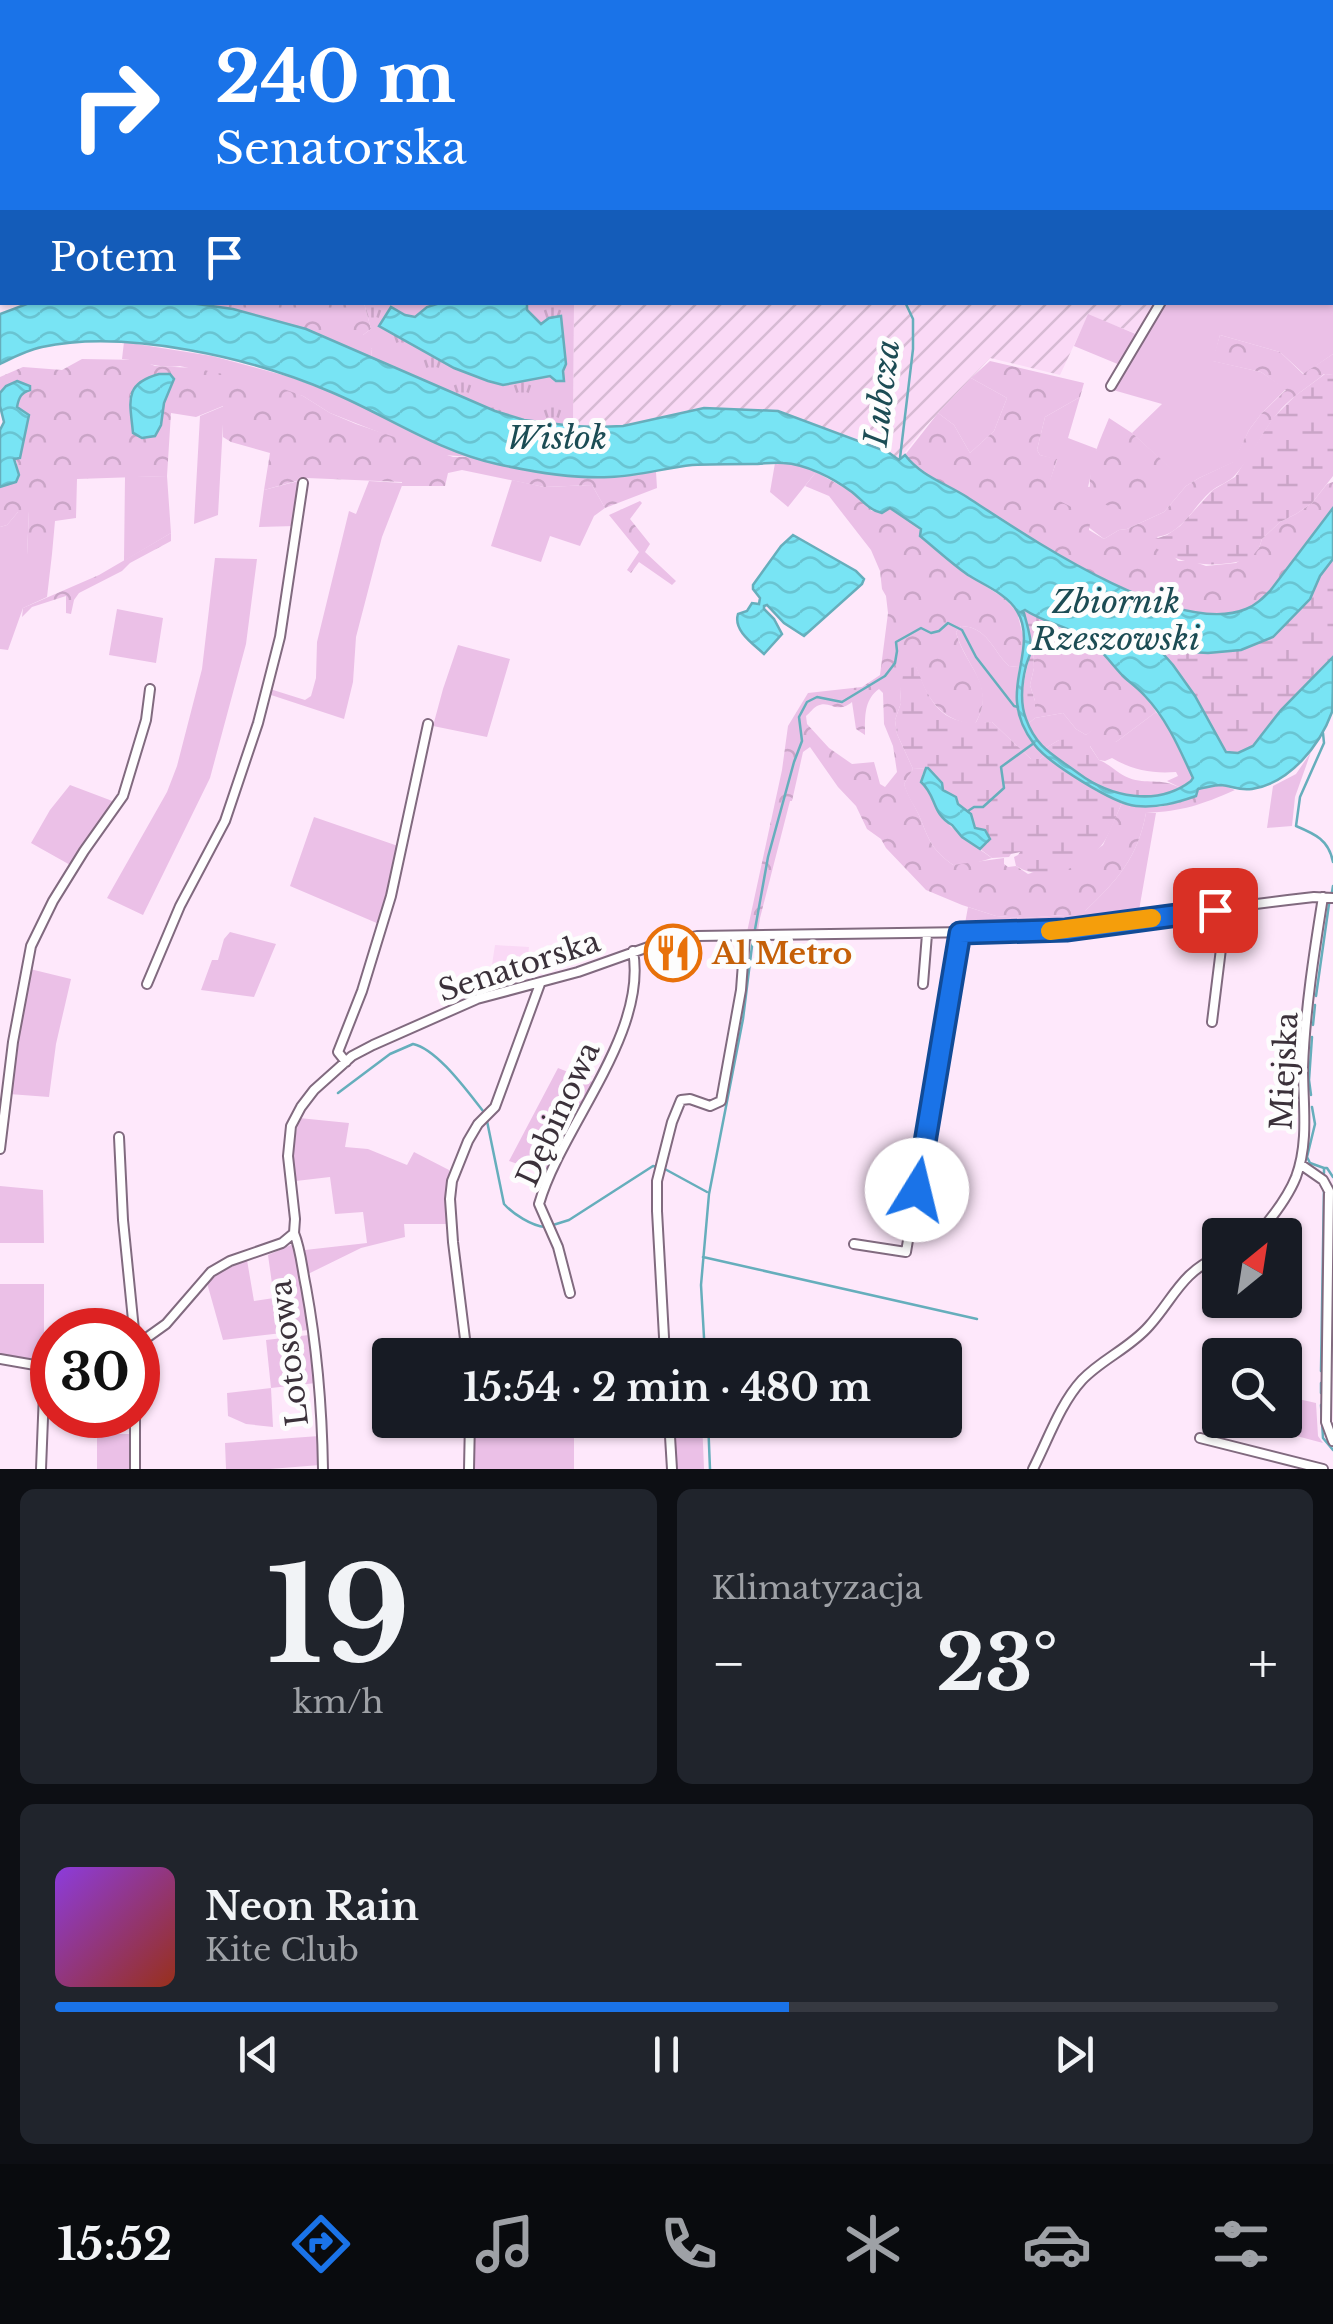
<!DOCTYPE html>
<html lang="pl">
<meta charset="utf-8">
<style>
body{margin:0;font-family:"Libre Baskerville",serif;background:#20242c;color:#f1f3f6;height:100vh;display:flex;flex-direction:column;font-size:38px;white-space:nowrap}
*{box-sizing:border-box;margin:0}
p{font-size:32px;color:#9ea1a6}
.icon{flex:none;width:55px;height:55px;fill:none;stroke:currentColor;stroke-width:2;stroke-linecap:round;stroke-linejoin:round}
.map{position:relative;height:1469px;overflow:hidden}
.panel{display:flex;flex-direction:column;gap:20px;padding:20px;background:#0d0f14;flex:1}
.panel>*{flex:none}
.top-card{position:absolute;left:0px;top:0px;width:1335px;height:305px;box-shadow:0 2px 8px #0004;background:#1a73e8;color:#fff;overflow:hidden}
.needle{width:65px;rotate:30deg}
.controls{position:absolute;left:1202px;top:1218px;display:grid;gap:20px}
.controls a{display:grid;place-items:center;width:100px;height:100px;border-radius:10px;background:#171b24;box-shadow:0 2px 8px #0004;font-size:50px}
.speed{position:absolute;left:30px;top:1308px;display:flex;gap:20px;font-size:50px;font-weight:700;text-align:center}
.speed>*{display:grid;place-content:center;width:130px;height:130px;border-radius:50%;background:#171b24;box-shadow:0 2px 8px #0004;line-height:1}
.speed .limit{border:15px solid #d22;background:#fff;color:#111}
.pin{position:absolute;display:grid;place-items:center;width:85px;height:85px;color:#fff;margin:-42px;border-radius:20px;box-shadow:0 5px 15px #0006}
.me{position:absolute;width:110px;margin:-55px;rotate:9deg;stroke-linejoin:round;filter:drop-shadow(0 0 8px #0008)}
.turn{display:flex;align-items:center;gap:35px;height:210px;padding:0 50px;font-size:45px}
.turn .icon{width:130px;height:130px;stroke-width:2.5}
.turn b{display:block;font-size:70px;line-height:85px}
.then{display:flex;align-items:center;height:95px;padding:0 50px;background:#0003;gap:20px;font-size:38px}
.big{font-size:75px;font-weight:700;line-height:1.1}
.panel .widget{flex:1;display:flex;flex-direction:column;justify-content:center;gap:15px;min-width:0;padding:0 35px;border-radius:15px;background:#20242c}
.panel .dial{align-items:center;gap:0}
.dial b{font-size:130px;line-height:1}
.song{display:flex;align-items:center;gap:30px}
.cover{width:120px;height:120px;border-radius:15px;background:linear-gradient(135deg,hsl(270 70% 55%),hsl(10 70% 35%))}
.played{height:10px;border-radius:5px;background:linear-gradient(90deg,#1a73e8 60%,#363941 60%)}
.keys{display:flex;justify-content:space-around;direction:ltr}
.heat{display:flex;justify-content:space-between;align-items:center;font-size:55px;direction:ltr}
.panel .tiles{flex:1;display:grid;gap:20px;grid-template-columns:1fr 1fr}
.widget:last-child{grid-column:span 2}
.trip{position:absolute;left:372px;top:1338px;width:590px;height:100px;border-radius:10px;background:#171b24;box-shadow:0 2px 8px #0004;font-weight:700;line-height:100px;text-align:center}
.menu{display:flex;height:160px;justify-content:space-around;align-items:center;background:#090b0e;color:#9ea1a6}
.menu .icon{width:70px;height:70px}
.menu .on{color:#1a73e8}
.menu b{font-size:45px;color:#f1f3f6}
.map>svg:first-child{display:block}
.built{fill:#fad9f6}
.industrial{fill:url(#industrial-furrows)}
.green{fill:#ebc0e7}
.forest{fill:url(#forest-crowns);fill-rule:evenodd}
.wetland{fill:url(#wetland-marsh)}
.park{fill:url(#park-tufts)}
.water{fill:url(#water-waves);stroke:#66aebc;stroke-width:2.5;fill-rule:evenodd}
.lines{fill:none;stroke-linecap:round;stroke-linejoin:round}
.stream{stroke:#66aebc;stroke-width:2.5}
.street-casing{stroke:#816a7f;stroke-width:12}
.street{stroke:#fff;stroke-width:8}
.route-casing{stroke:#114b97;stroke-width:25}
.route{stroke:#1a73e8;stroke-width:18}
.slow{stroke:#f59e0b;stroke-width:18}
.labels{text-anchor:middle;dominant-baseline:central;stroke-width:10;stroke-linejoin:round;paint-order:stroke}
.food-label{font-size:30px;font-weight:bold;fill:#c56008;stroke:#fdfdfd;text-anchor:start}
.street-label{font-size:30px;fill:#3b313a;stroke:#fdfdfd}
.water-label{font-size:32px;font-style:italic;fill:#1c4c54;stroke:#fdfdfd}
</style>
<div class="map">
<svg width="1333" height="1469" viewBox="0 0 1333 1469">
<defs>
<pattern id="industrial-furrows" width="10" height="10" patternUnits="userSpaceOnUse" patternTransform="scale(2.5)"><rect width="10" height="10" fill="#fad9f6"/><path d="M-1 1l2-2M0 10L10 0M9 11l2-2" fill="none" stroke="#d7bbd4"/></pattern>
<pattern id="forest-crowns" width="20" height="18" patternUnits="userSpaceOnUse" patternTransform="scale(2.5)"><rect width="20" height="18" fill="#ebc0e7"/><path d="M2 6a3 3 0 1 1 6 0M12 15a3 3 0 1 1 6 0" fill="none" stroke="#caa5c7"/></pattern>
<pattern id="wetland-marsh" width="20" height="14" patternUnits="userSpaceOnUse" patternTransform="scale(2.5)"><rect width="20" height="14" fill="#ebc0e7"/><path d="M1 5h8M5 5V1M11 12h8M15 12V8" fill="none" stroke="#caa5c7"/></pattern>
<pattern id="park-tufts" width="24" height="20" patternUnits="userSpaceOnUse" patternTransform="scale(2.5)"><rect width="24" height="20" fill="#ebc0e7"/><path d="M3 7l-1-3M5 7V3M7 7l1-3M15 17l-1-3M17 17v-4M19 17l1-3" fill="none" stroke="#caa5c7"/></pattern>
<pattern id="water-waves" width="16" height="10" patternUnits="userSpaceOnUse" patternTransform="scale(2.5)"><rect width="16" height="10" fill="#78e4f4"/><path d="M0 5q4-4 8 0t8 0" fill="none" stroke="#69c4d2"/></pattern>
</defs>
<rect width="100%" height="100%" fill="#fee8fb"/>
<path class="built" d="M495,945L529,947L525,983L495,990L490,978Z"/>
<path class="industrial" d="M545,0H959L962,2H547Z
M574,303H1156L1137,334L1088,315L1060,375L990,358L926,426L899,460L888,452L778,411L704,408L623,426H573Z"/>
<path class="green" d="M1333,149V354L1304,374L1280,352L1220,335L1213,361L1261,372L1286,389L1261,414L1249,430L1234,462L1199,478L1186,486L1164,512L1127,529L1119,530L1104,539L1045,494L1057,460L1040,455L1037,450L1045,417L1080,397L1068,438L1097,449L1088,487L1172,470L1132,433L1162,404L1113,390V386L1156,303L1332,302Z
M1088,314L1138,335L1120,365L1074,346Z
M124,342L212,356L290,377L331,392L470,457L445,455L391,437L330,413L303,396L180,366C160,369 142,361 122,359Z
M971,378L1007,398L994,431L970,453L954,425L938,413Z
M224,406L218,515L194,524L200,416Z
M782,462L801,466L816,472L788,507L770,492L775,463Z
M167,476L171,533L124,561L125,477Z
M302,480L295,526L259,527L264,490Z
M512,480L544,487L592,485L605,508L594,516L580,546L550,536L541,562L491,546Z
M369,481L403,483L382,537L356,637L353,682L344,719L268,694L270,689L305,700L311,696L316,678L317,642L349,511L356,514Z
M29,511L27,554H52L47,597L23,608L8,650L0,649V527L7,525L18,512Z
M215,558L257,559L246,644L210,778L143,915L107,898L167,792L177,766L202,669Z
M117,609L163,618L156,663L109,655Z
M961,626C988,627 992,650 1009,666L1019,667C1014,698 1018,734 1046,754L1040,759H1031L992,722L975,724C997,686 965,666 956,632Z
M458,645L510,659L487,737L433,726L443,689Z
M1156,712L1169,727L1193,778L1181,788L1167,781L1178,776L1176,772C1153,774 1132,770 1112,758L1105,761L1099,760L1090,746L1085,756L1059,740L1044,749L1036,741L1029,723L1035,718L1063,713L1076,729L1086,735L1093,729L1116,742Z
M1311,752L1295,797L1292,826L1267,828L1273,786L1296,774Z
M926,768L922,775C926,786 932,803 938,811C949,829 975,846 992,858L972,864L953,865C933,850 930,843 921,820C916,807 908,799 904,784L913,769Z
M70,785L115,802L72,866L31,843L50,810Z
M1146,813H1156L1138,916L1085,924V911C1117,881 1138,857 1146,813Z
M314,817L398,846L379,924L290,886Z
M968,907L996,916L1023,918L1065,915V926L964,929Z
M230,932L276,944L254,997L201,990L212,960H218L224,939Z
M30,969L71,979L56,1044L49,1097L9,1094Z
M558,1068L593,1082L550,1175L509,1161Z
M299,1118L349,1123L345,1147L368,1149L407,1165L414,1152L449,1170L448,1224H404L405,1237L361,1248L308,1274L305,1250L367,1243L363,1212L335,1214L330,1177L296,1181L292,1154Z
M0,1186L43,1190L44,1243H0Z
M291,1245L294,1246L308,1330L223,1340L207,1283L222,1271L247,1260L254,1301L274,1298L268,1255Z
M0,1284H44V1363L0,1355Z
M309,1335L316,1383L271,1388L273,1427L246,1424L228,1416L227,1393L271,1388L266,1340Z
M1285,1396L1316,1403L1318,1436L1323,1443L1262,1427L1248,1420H1285Z
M474,1420L574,1421V1469H472Z
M671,1420H702L704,1469H674Z
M97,1434H133V1469H97Z
M319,1436L320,1465L270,1469H226L225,1443Z"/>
<path class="forest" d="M183,303H364L371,329L363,335L372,349L371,357L306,329L233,309Z
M1220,335L1280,352L1303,374L1333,354V375L1324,374C1310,386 1294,395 1281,409C1263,429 1254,454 1236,474C1230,482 1218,485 1210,492C1192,508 1183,533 1157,537L1178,561H1192L1206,566L1236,563L1259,548L1262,539L1280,522L1296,514L1312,503L1327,484L1333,482V508L1270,591C1263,598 1256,605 1246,609C1175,638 1027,536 967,497C945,483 921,477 905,455L938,413L954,425L970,453L994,431L1007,398L971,378L990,361L1084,383L1080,397L1045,417L1037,450L1040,455L1057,459L1046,494L1091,517L1089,530L1104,539L1119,530L1127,529L1164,512L1186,486L1199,478L1233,462L1249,430L1261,414L1286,390L1261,372L1212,361Z
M82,359L141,360L155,366L194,368L267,383L303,396L330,413L356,424L453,457H470L538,472L592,478L656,472L657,488L605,508L592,485L544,487L462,470L448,473L445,486H402V482L307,478L264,490L270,453L231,442L223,437V406L196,417L171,413L167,476L77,479L76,518L55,521L52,554L27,555L29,512H18L7,525L0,527V487L16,482L17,463L14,459L20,458L29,415L17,407L19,398L25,392L6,386L0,393V377L23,367L62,370ZM170,390L164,403L161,425L133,433L130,394Z
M1109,418L1132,433L1173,470L1126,511L1093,501C1083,475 1099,443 1109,418Z
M816,472L850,491L872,511L889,507L921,529V536L965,573L1004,598L1017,612L1025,643L1019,667L1009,666C992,650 988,627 961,626L956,632C965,668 998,684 975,724C939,721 927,697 916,667L900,689L901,703L895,720L897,734L913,769L904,784C909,799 916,807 921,820C930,843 933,850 953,865L1004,858V864L1008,867L1016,866L1028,874L1091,854L1103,845L1122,803L1160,807L1196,796L1198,789L1222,785L1235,790C1201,805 1183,811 1146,813C1138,857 1117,881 1085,911V924L1065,926L1064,915L1023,918L996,916L962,905L926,890L886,848L881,839L867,829L856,806L838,787L810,747L803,752L792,801H790L760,918L758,931L747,932L782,770L788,726L808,693L862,687L880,675L888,613L886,596L882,589L880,571L871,550L829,496L805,486ZM879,689L883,693L884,724L893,746L897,772L885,787L880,784L874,762L852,764L829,748L807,724L806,716C810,713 813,708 817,706C830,699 836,715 852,702L856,729L865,735C865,716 864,700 879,689Z
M640,501L642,503L630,519L650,544L645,552L676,581L672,585L639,562L631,573L627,570L639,552L609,515Z
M171,533V541L130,563L122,571L79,593L74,600L71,614L66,613V596L32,607L22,617L23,608L99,575Z
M1040,627L1067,650L1097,647L1123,676L1149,700L1156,712L1116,742L1097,740L1093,730L1086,735L1076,729L1063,713L1035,718V701L1030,685L1034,668L1033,634Z"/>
<path class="wetland" d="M1325,374L1333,375V476L1312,503L1296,514L1280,522L1262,539L1259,548L1250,559C1216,568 1182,567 1153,546L1152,540L1167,535L1180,526L1213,490L1235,477L1273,418L1295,396Z
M1333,559V657L1281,710L1253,746L1238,753L1226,752L1195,696L1173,665L1147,636L1241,650L1273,637L1310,599L1320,576Z
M1026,610C1048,626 1073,629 1097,647L1067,650L1054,645L1049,633L1041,627L1033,634L1034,668L1030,685L1035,701V718L1029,723C1016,700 1026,677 1030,653C1032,640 1027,626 1024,613L1021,611Z
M916,666C932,709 944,727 992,722L1031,759H1040L1046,754L1096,791L1122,803C1116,815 1109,837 1101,846C1080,870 1044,883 1016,866L1014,857L1018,855L1020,852L1011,854L1009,857L992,858L980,849L988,843L985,831L975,828L971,814L943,790L942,783L928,768L913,769L897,734L895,720L901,703L900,689L904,670Z
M1073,739L1085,755L1089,745L1099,760C1110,764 1118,774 1129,778C1147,785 1159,777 1181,788C1133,813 1081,780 1044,749L1059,740Z"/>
<path class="park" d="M364,303H574L573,426L524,420L495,411L371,357L372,349L363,340V335L371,329Z"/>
<path class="water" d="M32,302H183L233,309L306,329L495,411L524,420L573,426L597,427L623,426L704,408L778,411L888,452L899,460L905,455C921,476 945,483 967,497C1027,536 1175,638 1246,609C1256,605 1263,598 1270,591L1333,508V559L1320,576L1310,599L1273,637L1241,650L1208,653L1172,651L1150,639L1173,665L1195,696L1226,752L1238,753L1253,746L1281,710L1333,657C1333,672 1333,699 1332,712C1320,745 1290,783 1252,789C1238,791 1233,786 1221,785C1214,785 1205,788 1198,789L1196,796C1176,803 1158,808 1136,806C1114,804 1048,763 1034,744C1025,732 1018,716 1017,702C1014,672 1034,640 1017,611C1007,594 984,585 968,575C951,563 936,549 920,536L921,529L890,508L882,513C869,510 863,501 852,492C833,478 806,464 783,463C773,462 763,464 753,464C733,464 712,464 692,465C665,468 638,476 610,477C572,479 533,472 497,464C437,451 386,415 331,392C252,358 127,329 42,347C27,350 14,357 0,364V314ZM1025,610C1043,622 1063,625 1082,636C1099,646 1109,661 1122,675C1129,682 1138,688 1145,696C1167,719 1180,750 1193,778L1191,781C1157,807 1110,797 1078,773C1054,755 1037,749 1026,719C1020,703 1022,682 1026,666C1027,661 1030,656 1031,651C1032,639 1027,625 1024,613L1021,612Z
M440,303H527V310L541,324L549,318L561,316L566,364L563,371L564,381H556L550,376L503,385L488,381L454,368L379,326L391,307L405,315L415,317L427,307Z
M159,374H170L174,379L164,403L161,425L155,436L142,438L133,433C130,401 123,384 159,374Z
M17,381L30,386V390C21,393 19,397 17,407L29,415L20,458L14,459L19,475L16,482L0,487V430L4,422L0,406V393L6,386Z
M793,535L856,571L864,579L862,584L804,636L784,623L767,605L764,606V609L774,619L782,634L764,654C752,643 733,630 738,614L747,611L752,603L759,604L760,598L753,589V585L781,546Z
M926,768H928L942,783L943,790L956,797L958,804L971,814L975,828L985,830L990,839L980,849L962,837L952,825C931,813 937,796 921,782Z"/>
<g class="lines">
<path class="stream" d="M319,0L320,2
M900,458L913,349V319L905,302
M1323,733L1324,743L1300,797L1296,826C1315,834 1329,840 1333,862
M968,811L974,807H983L1004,788L1001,767L1034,743
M1332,892L1333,886
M1316,996L1329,904
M1313,1025L1315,1005
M338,1093L390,1054L413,1044C437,1049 467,1091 483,1111L487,1121L504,1204C513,1214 532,1226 545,1227
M1311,1095L1309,1080L1312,1037
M1312,1107L1315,1124L1307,1157L1310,1163L1324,1168V1173
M1324,1168H1327L1333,1177
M553,1225L569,1220L653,1166L663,1168L707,1192
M703,1257L977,1319
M304,1297L307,1313
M705,1355L701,1285L709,1194L743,1019L752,946L768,857L794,762L802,741L799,717L807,702L817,697L842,702L885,676L895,663L897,651L896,642L921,628L931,633L939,631L948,623L962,630L976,657L1014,706L1018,707
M1321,1371L1324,1188
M1321,1393V1383
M1321,1405L1323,1438L1333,1450
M708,1420L710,1469"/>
<g class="street-casing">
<path id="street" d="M1332,86H1333
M0,163H2
M1332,166L1333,167
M1111,386L1161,302
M147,984L180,906L225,821L258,723L280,637L303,483
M923,984L927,934
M1212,1022L1226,908
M346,1062L338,1052L362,991L391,896L428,724
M119,1137L123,1220L134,1330
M0,1149L13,1042L31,946L53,901L84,851L123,796L146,720L150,689
M1300,1164L1323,1180L1329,1191L1326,1422L1333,1441
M294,1233C301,1250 302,1269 306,1287C317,1347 322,1408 323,1469
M1257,1235C1271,1219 1288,1197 1296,1177C1309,1142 1303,1105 1303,1068C1305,1011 1314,953 1323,897
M854,1244L906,1252L960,933
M570,1293L558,1247L539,1204C561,1127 648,1034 633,951
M138,1344L166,1324L211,1272L230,1261L282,1243L294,1233L295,1219L288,1156L291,1126L301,1107L314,1090L352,1056L373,1045L477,999L578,972L654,945L697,936L1044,931L1288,900L1314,897L1333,898
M467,1355L453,1242L450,1199L452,1181L468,1141L478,1124L495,1107L540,984
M665,1355L657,1211V1181L672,1122L681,1100L690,1099L710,1106L721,1101L741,990L745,936
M0,1359L52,1368
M135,1415V1469
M669,1420L672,1469
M1200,1438L1323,1469
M41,1469L45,1367
M469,1469L470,1420
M1033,1469C1048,1440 1060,1404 1082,1380C1102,1359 1130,1348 1149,1326C1174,1298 1182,1271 1220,1256"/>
</g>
<use href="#street" class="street"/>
</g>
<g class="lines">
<g class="route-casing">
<path id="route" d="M917,1190L960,933L1066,930L1215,910"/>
</g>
<use href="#route" class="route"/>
<path class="slow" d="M1050,931L1152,918"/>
</g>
<defs>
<g id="restaurant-ring" transform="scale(2.875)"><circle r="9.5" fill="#fdfdfd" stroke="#e8710a" stroke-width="1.5"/><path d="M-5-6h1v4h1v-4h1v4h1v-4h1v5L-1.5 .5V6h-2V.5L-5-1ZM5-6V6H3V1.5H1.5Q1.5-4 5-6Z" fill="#e8710a"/></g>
</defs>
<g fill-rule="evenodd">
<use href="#restaurant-ring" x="673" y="953"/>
</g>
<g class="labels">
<g class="food-label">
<text x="712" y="953">Al Metro</text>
</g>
<g class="street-label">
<text transform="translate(519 966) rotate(-18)">Senatorska</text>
<text transform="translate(1284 1071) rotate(-87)">Miejska</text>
<text transform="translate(558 1114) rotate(-65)">Dębinowa</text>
<text transform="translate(289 1353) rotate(-97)">Lotosowa</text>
</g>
<g class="water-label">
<text transform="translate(882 393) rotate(-83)">Lubcza</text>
<text x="557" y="438">Wisłok</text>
<text x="1116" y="602">Zbiornik<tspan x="1116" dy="37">Rzeszowski</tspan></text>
</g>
</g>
</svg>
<div class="controls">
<a><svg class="needle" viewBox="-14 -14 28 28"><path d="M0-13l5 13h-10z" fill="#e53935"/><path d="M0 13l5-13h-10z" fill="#9ea1a6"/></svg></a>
<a><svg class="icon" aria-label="search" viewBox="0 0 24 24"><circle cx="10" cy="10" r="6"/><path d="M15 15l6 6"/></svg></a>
</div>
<div class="speed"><div class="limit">30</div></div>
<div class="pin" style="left:1215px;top:910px;background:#d93025"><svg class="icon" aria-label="arrive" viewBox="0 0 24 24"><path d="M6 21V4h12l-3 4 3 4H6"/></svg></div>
<svg class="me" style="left:917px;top:1190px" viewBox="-20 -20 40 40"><circle r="19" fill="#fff"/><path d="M0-13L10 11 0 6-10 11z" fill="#1a73e8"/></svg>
<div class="trip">15:54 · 2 min · 480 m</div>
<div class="top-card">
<div class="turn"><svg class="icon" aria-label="right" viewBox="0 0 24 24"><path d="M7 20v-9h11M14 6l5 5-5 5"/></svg><div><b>240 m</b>Senatorska</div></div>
<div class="then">Potem<svg class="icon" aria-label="arrive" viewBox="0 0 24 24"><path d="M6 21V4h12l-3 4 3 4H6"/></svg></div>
</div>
</div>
<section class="panel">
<div class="tiles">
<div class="widget dial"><b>19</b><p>km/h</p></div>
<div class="widget"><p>Klimatyzacja</p>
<div class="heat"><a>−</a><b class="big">23°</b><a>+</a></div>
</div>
<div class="widget">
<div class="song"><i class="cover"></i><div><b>Neon Rain</b><p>Kite Club</p></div></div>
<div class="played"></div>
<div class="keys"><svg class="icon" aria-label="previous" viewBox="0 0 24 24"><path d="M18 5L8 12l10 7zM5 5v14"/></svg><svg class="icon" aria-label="pause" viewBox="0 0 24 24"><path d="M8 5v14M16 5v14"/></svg><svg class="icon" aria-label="next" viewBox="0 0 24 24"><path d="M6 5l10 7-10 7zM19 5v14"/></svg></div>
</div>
</div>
</section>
<nav class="menu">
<b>15:52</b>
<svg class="icon on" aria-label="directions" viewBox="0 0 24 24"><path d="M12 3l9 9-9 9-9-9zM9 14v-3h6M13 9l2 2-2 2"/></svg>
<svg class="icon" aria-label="music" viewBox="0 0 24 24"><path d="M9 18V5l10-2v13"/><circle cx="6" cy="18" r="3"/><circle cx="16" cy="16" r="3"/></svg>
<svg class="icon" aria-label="phone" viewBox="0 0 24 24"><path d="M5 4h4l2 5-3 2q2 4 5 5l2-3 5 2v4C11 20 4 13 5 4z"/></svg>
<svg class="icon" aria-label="climate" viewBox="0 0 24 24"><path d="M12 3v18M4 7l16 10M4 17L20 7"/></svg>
<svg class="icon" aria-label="car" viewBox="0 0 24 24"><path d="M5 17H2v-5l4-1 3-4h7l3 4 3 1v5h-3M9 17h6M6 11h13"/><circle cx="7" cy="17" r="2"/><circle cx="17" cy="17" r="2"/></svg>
<svg class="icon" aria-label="filters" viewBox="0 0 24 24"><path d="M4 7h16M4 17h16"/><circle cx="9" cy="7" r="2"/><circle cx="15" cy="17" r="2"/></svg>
</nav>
